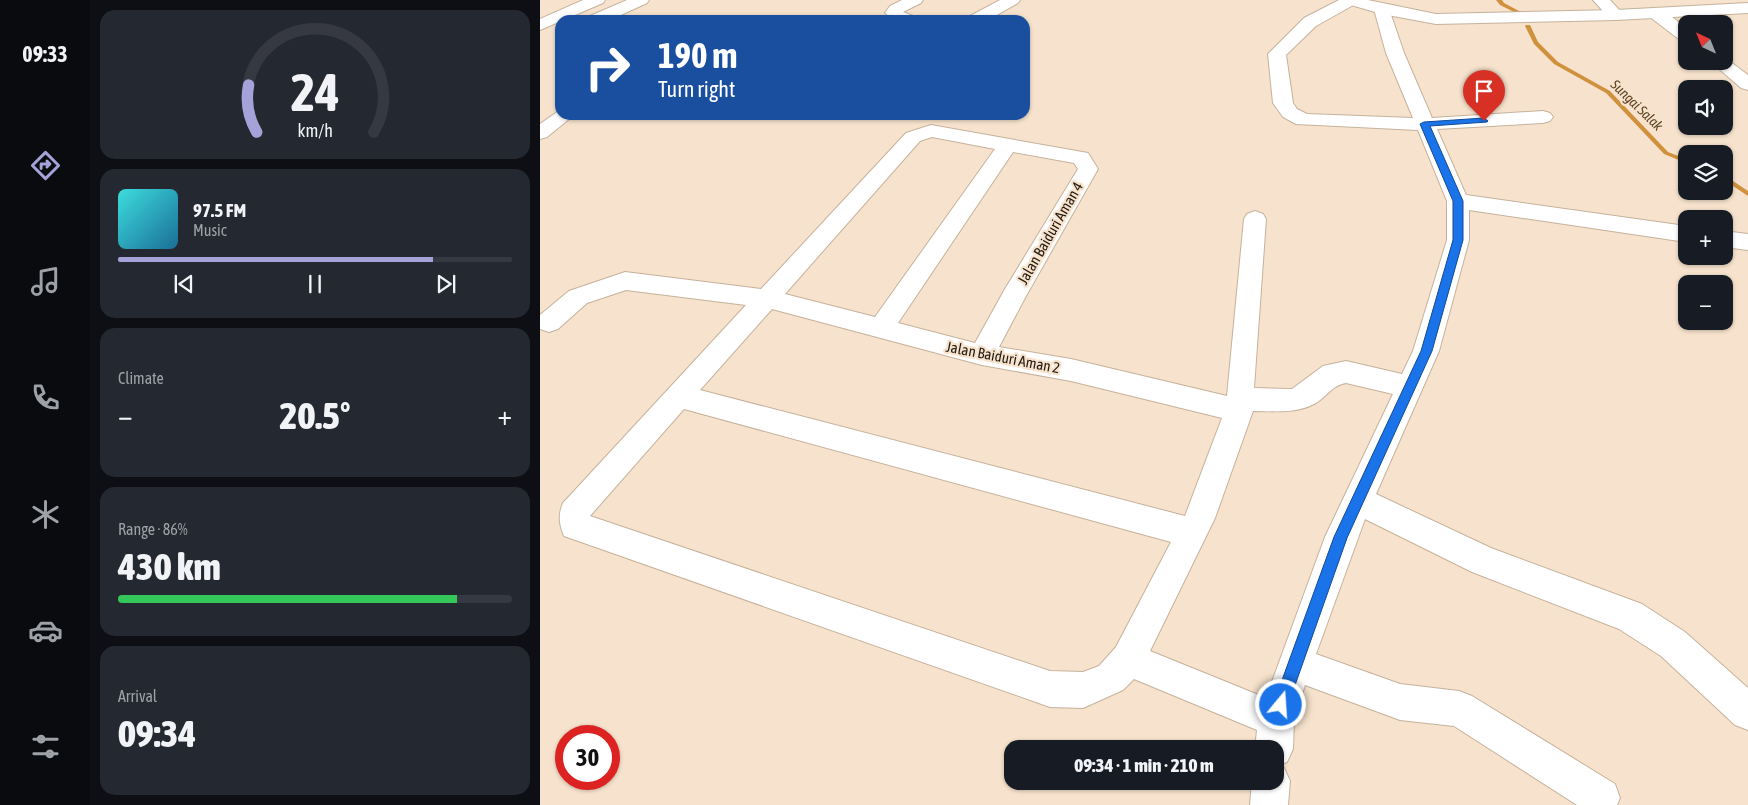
<!DOCTYPE html>
<meta charset="utf-8">
<style>
body{margin:0;font-family:"Asap Condensed",sans-serif;background:#242831;color:#f1f3f6;height:100vh;display:flex;flex-direction:column;font-size:19px;white-space:nowrap}
*{box-sizing:border-box;margin:0}
p{font-size:16px;color:#9ea1a6}
.icon{flex:none;width:28px;height:28px;fill:none;stroke:currentColor;stroke-width:2;stroke-linecap:round;stroke-linejoin:round}
.map{position:relative;flex:1;overflow:hidden}
.details{display:flex;flex-direction:column;gap:10px;padding:10px;background:#0d0f14;width:450px}
.details>*{flex:none}
.guide{position:absolute;left:15px;top:15px;width:475px;height:105px;border-radius:15px;box-shadow:0 1px 4px #0004;background:#1a4fa0;color:#fff;overflow:hidden}
.needle{width:32px;rotate:317deg}
.fabs{position:absolute;left:1138px;top:15px;display:grid;gap:10px}
.fabs a{display:grid;place-items:center;width:55px;height:55px;border-radius:10px;background:#171b24;box-shadow:0 1px 4px #0004;font-size:25px}
.speed{position:absolute;left:15px;top:725px;display:flex;gap:10px;font-size:25px;font-weight:700;text-align:center}
.speed>*{display:grid;place-content:center;width:65px;height:65px;border-radius:50%;background:#171b24;box-shadow:0 1px 4px #0004;line-height:1}
.speed .limit{border:8px solid #d22;background:#fff;color:#111}
.pin{position:absolute;display:grid;place-items:center;width:42px;height:42px;color:#fff;margin:-51px -21px;border-radius:50% 50% 50% 0;rotate:-45deg;box-shadow:0 0 5px #0007}
.pin .icon{rotate:45deg}
.me{position:absolute;width:55px;margin:-28px;rotate:18deg;stroke-linejoin:round;filter:drop-shadow(0 0 4px #0008)}
.turn{display:flex;align-items:center;gap:18px;height:105px;padding:0 20px;font-size:22px}
.turn .icon{width:65px;height:65px;stroke-width:2.5}
.turn b{display:block;font-size:35px;line-height:42px}
.big{font-size:38px;font-weight:800;line-height:1.1}
.details .tile{flex:1;display:flex;flex-direction:column;justify-content:center;gap:8px;min-width:0;padding:0 18px;border-radius:15px;background:#242831}
.details .dial{align-items:center;gap:0}
.dial svg{height:130px;overflow:visible;fill:none;stroke:#363941;stroke-width:7;stroke-linecap:round;text-anchor:middle}
.dial text{fill:#f1f3f6;stroke:none}
.song{display:flex;align-items:center;gap:15px}
.cover{width:60px;height:60px;border-radius:8px;background:linear-gradient(135deg,hsl(180 70% 55%),hsl(200 70% 35%))}
.played{height:5px;border-radius:2px;background:linear-gradient(90deg,#a6a2d9 80%,#363941 80%)}
.keys{display:flex;justify-content:space-around;direction:ltr}
.heat{display:flex;justify-content:space-between;align-items:center;font-size:28px;direction:ltr}
.charge{height:8px;border-radius:4px;background:linear-gradient(90deg,#34c759 86%,#363941 0)}
.trip{position:absolute;left:464px;top:740px;width:280px;height:50px;border-radius:15px;background:#171b24;box-shadow:0 1px 4px #0004;font-weight:800;line-height:50px;text-align:center}
main{display:flex;flex:1;min-height:0}
.tabs{display:flex;flex-direction:column;width:90px;justify-content:space-around;align-items:center;background:#090b0e;color:#9ea1a6}
.tabs .icon{width:35px;height:35px}
.tabs .current{color:#a6a2d9}
.tabs b{font-size:22px;color:#f1f3f6}
.map>svg:first-child{display:block}
.lines{fill:none;stroke-linecap:round;stroke-linejoin:round}
.stream{fill:#d0913d;fill-rule:evenodd}
.minor-casing{stroke:#c5b29c;stroke-width:2}
.major-casing{stroke:#c5b29c;stroke-width:2}
.minor{fill:#fff;fill-rule:evenodd}
.major{fill:#fff;fill-rule:evenodd}
.route{fill:#1a73e8;stroke:#114b97}
.labels{text-anchor:middle;dominant-baseline:central;stroke-width:4.5;stroke-linejoin:round;paint-order:stroke}
.far-water-label{font-size:14px;font-style:italic;fill:#5d4220;stroke:#f7e3cd}
.street-label{font-size:15px;fill:#221b12;stroke:#f7e3cd}
</style>
<main>
<nav class="tabs">
<b>09:33</b>
<svg class="icon current" aria-label="directions" viewBox="0 0 24 24"><path d="M12 3l9 9-9 9-9-9zM9 14v-3h6M13 9l2 2-2 2"/></svg>
<svg class="icon" aria-label="music" viewBox="0 0 24 24"><path d="M9 18V5l10-2v13"/><circle cx="6" cy="18" r="3"/><circle cx="16" cy="16" r="3"/></svg>
<svg class="icon" aria-label="phone" viewBox="0 0 24 24"><path d="M5 4h4l2 5-3 2q2 4 5 5l2-3 5 2v4C11 20 4 13 5 4z"/></svg>
<svg class="icon" aria-label="climate" viewBox="0 0 24 24"><path d="M12 3v18M4 7l16 10M4 17L20 7"/></svg>
<svg class="icon" aria-label="car" viewBox="0 0 24 24"><path d="M5 17H2v-5l4-1 3-4h7l3 4 3 1v5h-3M9 17h6M6 11h13"/><circle cx="7" cy="17" r="2"/><circle cx="17" cy="17" r="2"/></svg>
<svg class="icon" aria-label="filters" viewBox="0 0 24 24"><path d="M4 7h16M4 17h16"/><circle cx="9" cy="7" r="2"/><circle cx="15" cy="17" r="2"/></svg>
</nav>
<section class="details">
<div class="tile dial"><svg viewBox="0 0 100 80">
<path d="M14 69A42 42 0 1 1 86 69"/>
<path d="M14 69A42 42 0 0 1 9 40" stroke="#a6a2d9"/>
<text x="50" y="56" font-size="32" font-weight="700">24</text>
<text x="50" y="72" font-size="11">km/h</text>
</svg></div>
<div class="tile">
<div class="song"><i class="cover"></i><div><b>97.5 FM</b><p>Music</p></div></div>
<div class="played"></div>
<div class="keys"><svg class="icon" aria-label="previous" viewBox="0 0 24 24"><path d="M18 5L8 12l10 7zM5 5v14"/></svg><svg class="icon" aria-label="pause" viewBox="0 0 24 24"><path d="M8 5v14M16 5v14"/></svg><svg class="icon" aria-label="next" viewBox="0 0 24 24"><path d="M6 5l10 7-10 7zM19 5v14"/></svg></div>
</div>
<div class="tile"><p>Climate</p>
<div class="heat"><a>−</a><b class="big">20.5°</b><a>+</a></div>
</div>
<div class="tile"><p>Range · 86%</p><b class="big">430 km</b><div class="charge"></div></div>
<div class="tile"><p>Arrival</p><b class="big">09:34</b></div>
</section>
<div class="map">
<svg width="1208" height="805" viewBox="0 0 1208 805">
<rect width="100%" height="100%" fill="#f7e3cd"/>
<g class="lines">
<path class="stream" d="M956,0H962L964,3L981,12L976,13L960,5Z
M986,25H990L998,42L1018,62L1070,91L1128,152L1146,159V163L1124,154L1066,93L1014,64L994,44L985,26Z
M1184,175L1208,191V196L1184,180Z"/>
<g class="minor-casing">
<path id="minor" d="M43,0H65L63,3L0,30V19Z
M87,0H109L107,3L70,20H48L50,16Z
M362,0H383L381,3L363,12L373,16L375,20H354L345,13L350,6Z
M460,0H480L478,3L448,20H428L430,16Z
M799,0H819L817,3L776,26L746,55L753,103L757,109L767,114L873,118L846,53L834,9L836,6H848L864,53L892,118L1003,111L1010,113L1013,117L1010,121L1003,123L897,129L926,195L1146,226V242L929,210V240L899,351L836,494L951,548L1102,604L1145,632L1208,688V730L1195,725L1121,656L1079,629L932,572L825,519L776,654L860,684L919,691L932,696L1075,784L1080,798L1077,805H1037L914,726L860,720L765,685L754,720L753,749L747,762L739,765L744,768L750,781L748,805H710L712,781H735V749H715L717,730L594,679L583,690L543,708L510,707L24,536C19,524 18,515 23,503L206,305L86,290L47,303L18,329L9,332L0,329V315L29,291L85,272L221,289L366,133L391,125L548,153L558,169L486,296L459,347L531,359L687,396L704,219L707,214L715,211L723,214L726,219L714,388L752,389L783,366L806,361L862,374L873,351L907,240V201L878,130L756,124L743,117L733,103L728,54L764,18ZM392,137L455,149L335,317L245,294L380,141ZM473,152L534,163L538,169L465,289L435,343L358,323ZM232,309L442,365L531,381L682,418L645,516L160,390ZM806,383L853,394L785,537L726,698L610,651L675,518L713,411C733,411 755,414 774,404C786,398 792,385 806,383ZM144,409L631,542L576,647L559,666L543,672L510,671L50,516Z
M1053,0H1070L1084,15L1082,19H1070Z
M1116,8L1122,9L1146,28V41L1140,40L1110,17L1108,13L1110,9Z
M1184,57L1208,75V90L1201,88L1170,61H1184Z
M20,110V115H34L7,137L0,139V124Z
M1184,231L1208,234V250L1184,247Z"/>
</g>
<g class="major-casing">
<path id="major" d="M802,0H828L896,14L1076,10L1208,3V13L1076,20L896,24L842,14L804,3Z"/>
</g>
<use href="#minor" class="minor"/>
<use href="#major" class="major"/>
</g>
<path class="route" d="M944,118L948,121L947,122L890,126L923,201V240L892,351L807,538L748,705L746,711L741,713L735,711L733,705L794,537L881,351L913,240V201L880,124L884,122Z"/>
<g class="labels">
<g class="far-water-label">
<text transform="translate(1097 105) rotate(44)">Sungai Salak</text>
</g>
<g class="street-label">
<text transform="translate(510 233) rotate(-60)">Jalan Baiduri Aman 4</text>
<text transform="translate(463 357) rotate(11)">Jalan Baiduri Aman 2</text>
</g>
</g>
</svg>
<div class="fabs">
<a><svg class="needle" viewBox="-14 -14 28 28"><path d="M0-13l5 13h-10z" fill="#e53935"/><path d="M0 13l5-13h-10z" fill="#9ea1a6"/></svg></a>
<a><svg class="icon" aria-label="sound" viewBox="0 0 24 24"><path d="M4 9h4l5-4v14l-5-4H4zM17 9q2 3 0 6"/></svg></a>
<a><svg class="icon" aria-label="layers" viewBox="0 0 24 24"><path d="M12 4l9 5-9 5-9-5zM3 14l9 5 9-5"/></svg></a>
<a>+</a>
<a>−</a>
</div>
<div class="speed"><div class="limit">30</div></div>
<div class="pin" style="left:944px;top:121px;background:#d93025"><svg class="icon" aria-label="arrive" viewBox="0 0 24 24"><path d="M6 21V4h12l-3 4 3 4H6"/></svg></div>
<svg class="me" style="left:741px;top:705px" viewBox="-20 -20 40 40"><circle r="17" fill="#1a73e8" stroke="#fff" stroke-width="3"/><path d="M0-11L8 9 0 5-8 9z" fill="#fff"/></svg>
<div class="trip">09:34 · 1 min · 210 m</div>
<div class="guide">
<div class="turn"><svg class="icon" aria-label="right" viewBox="0 0 24 24"><path d="M7 20v-9h11M14 6l5 5-5 5"/></svg><div><b>190 m</b>Turn right</div></div>
</div>
</div>
</main>
